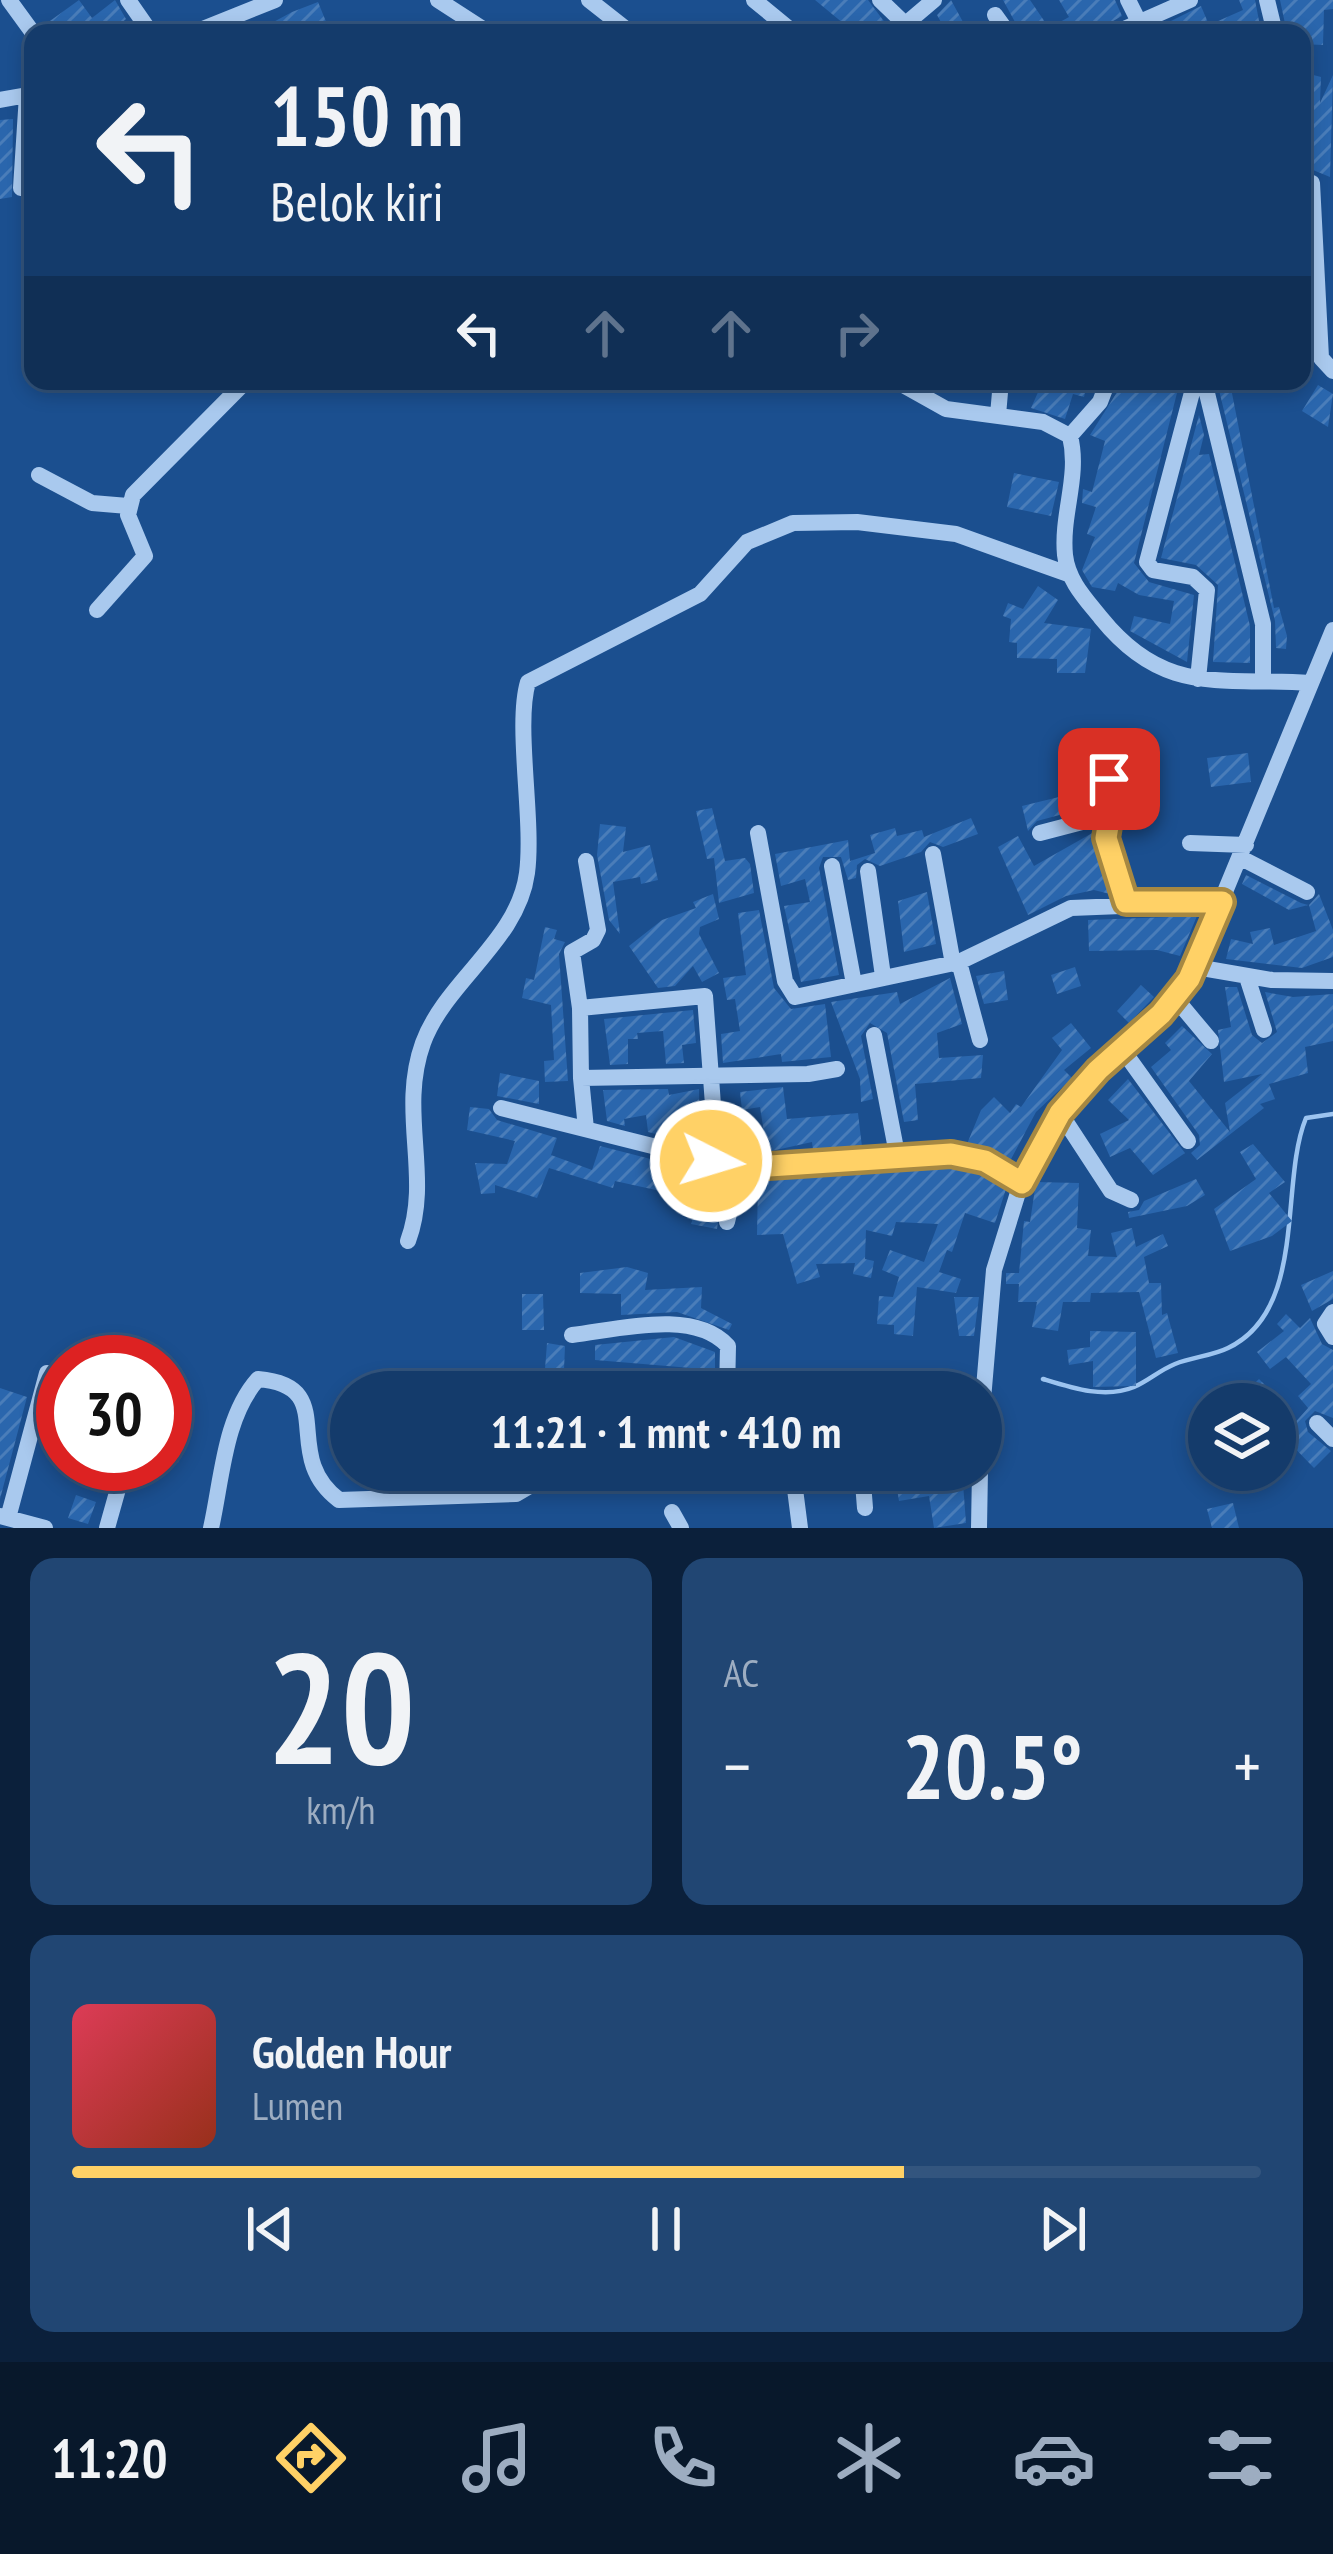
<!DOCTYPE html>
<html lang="id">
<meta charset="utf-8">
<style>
body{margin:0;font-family:"PT Sans Narrow",sans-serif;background:#214673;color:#f1f3f6;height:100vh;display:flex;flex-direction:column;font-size:45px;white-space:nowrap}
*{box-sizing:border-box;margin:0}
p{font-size:39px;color:#9dadc1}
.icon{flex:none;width:66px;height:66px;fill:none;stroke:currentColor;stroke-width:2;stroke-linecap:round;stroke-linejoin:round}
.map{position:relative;height:1528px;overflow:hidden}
.details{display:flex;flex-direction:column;gap:30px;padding:30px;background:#0b203b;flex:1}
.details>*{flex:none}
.hud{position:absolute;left:24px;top:24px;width:1287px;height:366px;border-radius:24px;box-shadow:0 6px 18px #0003,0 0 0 3px #33557e;background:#143b6b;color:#f1f3f6;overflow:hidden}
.controls{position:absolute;left:1188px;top:1383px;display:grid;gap:24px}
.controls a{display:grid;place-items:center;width:108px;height:108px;border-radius:50%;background:#143b6b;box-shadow:0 6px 18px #0003,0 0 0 3px #33557e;font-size:60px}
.speed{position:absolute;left:36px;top:1335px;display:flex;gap:24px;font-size:60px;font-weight:700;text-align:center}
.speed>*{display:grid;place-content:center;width:156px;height:156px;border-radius:50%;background:#143b6b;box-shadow:0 6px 18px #0003,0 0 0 3px #33557e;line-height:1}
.speed .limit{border:18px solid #d22;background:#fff;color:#111}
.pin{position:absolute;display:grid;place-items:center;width:102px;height:102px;color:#fff;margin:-51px;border-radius:24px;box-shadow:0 6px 18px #0006}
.me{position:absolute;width:132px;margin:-66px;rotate:95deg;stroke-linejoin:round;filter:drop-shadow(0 0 9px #0008)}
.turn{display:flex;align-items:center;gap:42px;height:252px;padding:0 48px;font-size:54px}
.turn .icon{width:156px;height:156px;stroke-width:2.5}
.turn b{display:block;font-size:84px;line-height:102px}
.lanes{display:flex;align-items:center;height:114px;padding:0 48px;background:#0003;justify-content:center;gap:60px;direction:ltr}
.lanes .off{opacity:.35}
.big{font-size:90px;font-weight:600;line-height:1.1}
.details .widget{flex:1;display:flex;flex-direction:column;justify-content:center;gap:18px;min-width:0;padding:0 42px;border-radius:24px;background:#214673}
.details .dial{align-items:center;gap:0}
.dial b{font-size:156px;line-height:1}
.song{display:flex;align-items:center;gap:36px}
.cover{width:144px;height:144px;border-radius:18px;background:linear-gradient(135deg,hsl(350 70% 55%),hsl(10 70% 35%))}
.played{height:12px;border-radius:6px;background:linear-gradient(90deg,#ffd166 70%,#33557e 70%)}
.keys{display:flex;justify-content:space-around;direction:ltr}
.heat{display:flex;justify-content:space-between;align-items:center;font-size:66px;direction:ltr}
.details .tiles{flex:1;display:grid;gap:30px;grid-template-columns:1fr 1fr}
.widget:last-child{grid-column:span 2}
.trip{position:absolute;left:330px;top:1371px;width:672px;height:120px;border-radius:60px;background:#143b6b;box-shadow:0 6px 18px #0003,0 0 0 3px #33557e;font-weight:600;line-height:120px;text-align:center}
.menu{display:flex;height:192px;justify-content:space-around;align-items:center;background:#08182b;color:#9dadc1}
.menu .icon{width:84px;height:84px}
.menu .selected{color:#ffd166}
.menu b{font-size:54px;color:#f1f3f6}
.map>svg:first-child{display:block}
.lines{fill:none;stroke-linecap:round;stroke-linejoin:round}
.stream{stroke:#9cc4f0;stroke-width:4.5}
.building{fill:url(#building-hatch)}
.minor{stroke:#a9c9ee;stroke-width:16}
.route-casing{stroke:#a68842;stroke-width:30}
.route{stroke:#ffd166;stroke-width:21}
</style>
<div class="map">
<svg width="1333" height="1528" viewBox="0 0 1333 1528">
<defs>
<pattern id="building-hatch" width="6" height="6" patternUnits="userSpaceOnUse" patternTransform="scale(3)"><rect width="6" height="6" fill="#2a66ad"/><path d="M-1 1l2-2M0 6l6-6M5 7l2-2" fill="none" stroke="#4a7db9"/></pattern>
</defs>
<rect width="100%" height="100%" fill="#1b4f8f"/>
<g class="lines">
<path class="stream" d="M1043,1379C1072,1388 1105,1399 1134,1387C1148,1381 1160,1370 1175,1364C1192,1357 1212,1356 1228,1348C1308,1310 1279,1183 1306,1118L1333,1114"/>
</g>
<path class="building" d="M79,0L92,18L115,0L126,19L119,25L125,33H48L43,26Z
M815,0H868L886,24L881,33H855Z
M951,0L969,33H947L937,15Z
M1003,0H1030L1049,28L1069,17L1059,0H1115L1122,16L1106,25L1102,33H1021Z
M1239,0H1255L1261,31L1147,33L1201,6L1209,25L1243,10Z
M1280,0H1333V9L1324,10L1323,45L1302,44V33H1287Z
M318,2L329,29L253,33L292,12Z
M1302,72L1321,77L1320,103L1333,75L1330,177L1313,170L1302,175V138L1311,116L1302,114Z
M13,119L12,197L0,199V120Z
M1043,381H1088L1084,397L1073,394L1065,419L1031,408Z
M1134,381H1180L1134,563L1149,582L1194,595L1187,662L1130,631L1134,616L1170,624L1174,601L1139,595L1118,583L1115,591L1092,587L1082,570L1095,537L1087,534L1096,507L1082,503L1083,489L1092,492L1105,441L1090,435L1119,389L1128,392Z
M1230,383L1274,608L1279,607L1287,636L1286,649L1276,648L1275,621L1218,386Z
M1318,385L1333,394L1328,427L1302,411Z
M1199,415L1204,435L1199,455L1209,454L1250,626V663L1213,662L1218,585L1196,565L1161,558Z
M1014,473L1059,482L1051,516L1007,507Z
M1038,586L1058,600L1044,623L1091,629L1085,673H1057V659L1017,658V643L1009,642L1011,619L1003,616L1008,603L1023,609Z
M1248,753L1251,782L1211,787L1207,758Z
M1063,796L1071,802L1098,798L1097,805L1037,821L1028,831L1022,806Z
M712,808L725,861L745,858L750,864L754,893L719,903L714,858L707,859L696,811Z
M971,818L978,834L943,847L930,842L921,852L880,866L865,859L857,865L856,878L848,880L841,857H823L819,868L839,975L801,982L784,906L810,902L805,879L781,886L775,854L848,840L850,861L875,853L870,835L895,828L897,836L922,830L924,837Z
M600,824L626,827L623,852L650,845L658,880L641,884L640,877L613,882L620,934L609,920L597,855Z
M1094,832L1110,894L1094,890L1066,896L1028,915L998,847L1018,836L1034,866Z
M1246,875L1301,903L1308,905L1289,910L1242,884Z
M927,892L936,944L904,952L898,901Z
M713,894L719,919L700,927L699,934L719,973L702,982L693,966L675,986L658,988L629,946L662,920L696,908L693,902Z
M1319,894L1333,930V957L1302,968L1226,959L1231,939L1253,944L1250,932L1270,928L1274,945L1316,931L1309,905Z
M759,910L774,988L791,1009L825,1004L831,1057L782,1062L781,1054L723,1063L721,1034L740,1031L735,999L727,1000L723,978L746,975L738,913Z
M1197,916L1180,956L1157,950L1089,951L1088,920Z
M545,927L557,930L554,939L565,942L559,954L568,1081L545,1082L544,1061L554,1060L551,1005L522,998L526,978L534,980Z
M1075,967L1081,986L1057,994L1051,975Z
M1004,971L1008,1000L984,1004L976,976Z
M950,978L962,1024L937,1033L939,1058L983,1055L981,1078L915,1084L918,1120L904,1122L887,1033L870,1023L861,1036L873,1099L861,1102L860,1079L831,1002L897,992L900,1004Z
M1141,985L1154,997L1129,1023L1117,1011Z
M1225,987H1237L1252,1035L1262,1043L1277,1032L1265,992L1293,997L1333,994V1041L1305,1047L1308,1073L1269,1084L1275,1099L1260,1104L1264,1108L1197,1160L1191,1153L1200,1145L1199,1135L1151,1067L1171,1050L1165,1043L1182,1026L1212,1054L1189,1081L1230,1132L1225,1103L1262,1074L1224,1082L1218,1030L1231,1027Z
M693,1010L696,1043L682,1045L684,1063L666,1064L663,1031L637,1033L638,1039H628V1064L610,1065L604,1019Z
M1071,1023L1091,1048L1064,1070L1072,1078L1036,1112L1010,1161L967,1144L981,1110L994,1097L1010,1113L1016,1104L1021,1107L1062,1050L1052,1038Z
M500,1073L539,1081V1104L497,1096Z
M1128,1079L1185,1153L1153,1175L1130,1148L1110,1157L1100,1134L1129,1120L1108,1100Z
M783,1087L787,1119L858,1113L862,1147L813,1150L812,1142L767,1152L760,1107L742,1110L740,1092Z
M668,1089L669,1095L699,1089L700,1145L648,1132L646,1115L624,1119L625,1126L607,1121L603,1090Z
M470,1107L489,1109L497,1120L557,1138L551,1155L592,1170L600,1146L682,1167L674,1194L615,1181L613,1188L549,1168L537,1198L495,1185V1193L481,1194L475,1163L507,1164L515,1141L467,1130Z
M1253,1144L1285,1182L1269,1193L1292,1221L1272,1236L1230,1251L1214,1209L1256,1179L1240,1152Z
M950,1166L980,1173L1006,1189L995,1223L965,1213L952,1252L947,1250L939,1272L961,1279L956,1293L917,1287L913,1336L894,1334V1325L877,1324L879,1296L893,1297L899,1277L882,1270L890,1250L924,1262L938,1224L896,1222L892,1236L866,1230L865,1259L874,1261L871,1278L853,1274L855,1263L816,1264L820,1277L797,1284L783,1234L757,1235L758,1180Z
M708,1173L725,1177L717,1229L691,1224Z
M1196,1179L1205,1195L1187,1206L1129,1218L1128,1212L1139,1210L1144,1201Z
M1036,1182L1079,1183L1077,1228L1091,1230L1088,1256L1117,1257L1111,1233L1132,1228L1136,1247L1163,1234L1168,1246L1144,1257L1149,1283H1161L1162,1315L1167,1313L1178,1353L1156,1358L1139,1292L1091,1293L1090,1302H1063L1058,1331L1032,1327L1037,1302H1018L1019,1284H1006V1273H1019L1024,1221L1030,1222Z
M627,1267L648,1273L645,1290L702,1287L701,1308L732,1324L729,1330L677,1312L621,1315V1294L580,1293V1273Z
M1333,1271V1299L1312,1311L1301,1285Z
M522,1294H543L544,1330H522Z
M954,1297H979L974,1336H959Z
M1286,1314L1300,1328L1310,1318L1322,1344L1333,1350V1418L1315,1411L1305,1421L1308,1432L1331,1451L1314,1468L1283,1436L1308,1408L1298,1396L1311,1384L1286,1357L1270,1369L1257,1352L1284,1331L1277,1324Z
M1090,1331L1136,1332V1386L1093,1387V1361L1069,1365L1067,1350L1090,1347Z
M674,1337L715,1352V1370L595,1360V1345Z
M547,1343L565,1346L564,1370L545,1369Z
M1259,1379L1275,1395L1266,1404H1233Z
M0,1388L27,1397L0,1499Z
M165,1407L192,1414L178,1463L165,1459Z
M922,1470H962L966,1523L934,1528L929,1496L899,1501L895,1477Z
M76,1495L96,1502L88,1524L68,1518Z
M1233,1503L1239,1528H1212L1207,1509Z"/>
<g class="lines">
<path class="minor" d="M9,0L33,33
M128,0L151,33
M438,0L489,33
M589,0L631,33
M754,0L794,33
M880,0L905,24
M1128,0L1139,22
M1267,0L1275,33
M995,15L1008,33
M193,33L275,0
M895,33L934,0
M1115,33L1190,0
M0,100L33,94
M1312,183L1321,358L1333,371
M21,188L27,95
M896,381L946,409L1043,422L1070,436C1080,476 1061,514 1065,555C1068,581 1085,598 1101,618C1164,696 1219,677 1310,683
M1195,381L1147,562L1153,570L1193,577L1207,590L1198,679
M1204,381L1263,624V679
M998,415L1001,381
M1070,436L1100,402L1108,381
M39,475L92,503L128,506
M97,610L145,556L128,515L133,495L246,381
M1074,790L1113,781L1106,838L1126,903
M758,833L785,981L795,997L959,962L1071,908L1222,902
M1040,833L1109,815
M1190,843L1246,845
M933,854L953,964
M1241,858L1307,892
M586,861L598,930L593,940L572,952L580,1008L705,996L715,1132L711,1161
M832,866L854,984
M868,871L883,976
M959,962L980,1040
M1196,967L1272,980L1333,981
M1247,977L1264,1030
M1175,998L1211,1041
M580,1008L581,1078L808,1074L837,1069
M874,1035L897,1154
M1122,1049L1188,1141
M581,1078L586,1129
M501,1108L740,1168L951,1153L985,1161L1021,1183
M1060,1113L1111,1191L1131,1200
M727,1222L740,1168
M408,1241C432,1177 398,1112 423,1043C445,982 518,941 527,873C534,820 515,725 528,682L700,594L747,542L793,523L857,522L956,534L1068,574
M1333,1312L1325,1324L1333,1337
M572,1335C616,1330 694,1308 728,1346L727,1392
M388,1392L501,1381L529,1392
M603,1392L673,1386L692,1392
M981,1423L994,1270L1021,1183L1060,1113L1189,979L1333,630
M1317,1423L1333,1439
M862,1470L865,1508
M672,1512L681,1528
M0,1516L45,1528
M8,1518L47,1373
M107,1528L125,1464
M211,1528C222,1480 224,1417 258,1379C342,1386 278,1454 339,1500L516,1494L557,1470
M800,1528L795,1489L814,1481L821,1470
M979,1528L980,1470"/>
</g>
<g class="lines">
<g class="route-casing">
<path id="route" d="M711,1161L740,1168L951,1154L985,1161L1022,1183L1060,1113L1098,1070L1161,1014L1189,979L1222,902H1126L1106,838L1115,785L1109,779"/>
</g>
<use href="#route" class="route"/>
</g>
</svg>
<div class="controls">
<a><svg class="icon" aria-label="layers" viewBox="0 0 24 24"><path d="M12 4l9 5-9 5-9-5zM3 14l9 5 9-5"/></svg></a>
</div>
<div class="speed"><div class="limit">30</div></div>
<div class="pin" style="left:1109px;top:779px;background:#d93025"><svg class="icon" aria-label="arrive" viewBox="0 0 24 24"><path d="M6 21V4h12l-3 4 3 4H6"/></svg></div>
<svg class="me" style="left:711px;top:1161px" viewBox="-20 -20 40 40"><circle r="17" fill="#ffd166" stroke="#fff" stroke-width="3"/><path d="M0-11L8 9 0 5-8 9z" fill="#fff"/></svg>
<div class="trip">11:21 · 1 mnt · 410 m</div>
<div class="hud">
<div class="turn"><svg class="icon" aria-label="left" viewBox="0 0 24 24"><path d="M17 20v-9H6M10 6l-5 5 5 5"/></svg><div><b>150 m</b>Belok kiri</div></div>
<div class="lanes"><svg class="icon" aria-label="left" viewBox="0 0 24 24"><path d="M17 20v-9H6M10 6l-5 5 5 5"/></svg><svg class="icon off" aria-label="ahead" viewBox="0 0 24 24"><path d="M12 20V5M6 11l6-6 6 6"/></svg><svg class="icon off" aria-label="ahead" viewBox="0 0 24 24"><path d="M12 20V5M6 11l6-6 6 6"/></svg><svg class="icon off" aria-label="right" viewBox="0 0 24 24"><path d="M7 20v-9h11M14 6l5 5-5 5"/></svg></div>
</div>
</div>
<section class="details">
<div class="tiles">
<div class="widget dial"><b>20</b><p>km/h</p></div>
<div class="widget"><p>AC</p>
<div class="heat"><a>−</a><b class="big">20.5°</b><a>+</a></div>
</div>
<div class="widget">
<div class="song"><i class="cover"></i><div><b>Golden Hour</b><p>Lumen</p></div></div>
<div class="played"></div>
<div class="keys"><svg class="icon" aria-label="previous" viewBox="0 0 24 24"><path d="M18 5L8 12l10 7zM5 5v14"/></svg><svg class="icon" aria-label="pause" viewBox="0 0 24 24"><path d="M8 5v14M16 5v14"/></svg><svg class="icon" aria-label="next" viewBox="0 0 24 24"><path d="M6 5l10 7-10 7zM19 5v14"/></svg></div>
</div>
</div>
</section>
<nav class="menu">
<b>11:20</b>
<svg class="icon selected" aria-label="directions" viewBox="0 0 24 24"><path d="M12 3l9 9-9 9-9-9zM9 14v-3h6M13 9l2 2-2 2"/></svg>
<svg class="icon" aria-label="music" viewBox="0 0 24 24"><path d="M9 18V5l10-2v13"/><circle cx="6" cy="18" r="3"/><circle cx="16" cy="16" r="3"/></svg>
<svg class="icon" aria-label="phone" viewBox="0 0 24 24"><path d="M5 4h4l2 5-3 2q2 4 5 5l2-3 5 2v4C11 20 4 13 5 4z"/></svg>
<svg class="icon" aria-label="climate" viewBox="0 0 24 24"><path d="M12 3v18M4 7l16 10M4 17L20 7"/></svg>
<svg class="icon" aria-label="car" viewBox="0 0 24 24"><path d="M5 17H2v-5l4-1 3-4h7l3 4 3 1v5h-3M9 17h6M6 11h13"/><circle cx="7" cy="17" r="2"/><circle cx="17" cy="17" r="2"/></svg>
<svg class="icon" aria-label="filters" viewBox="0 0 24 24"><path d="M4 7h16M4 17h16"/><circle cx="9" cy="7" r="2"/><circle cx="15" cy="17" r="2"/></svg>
</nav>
